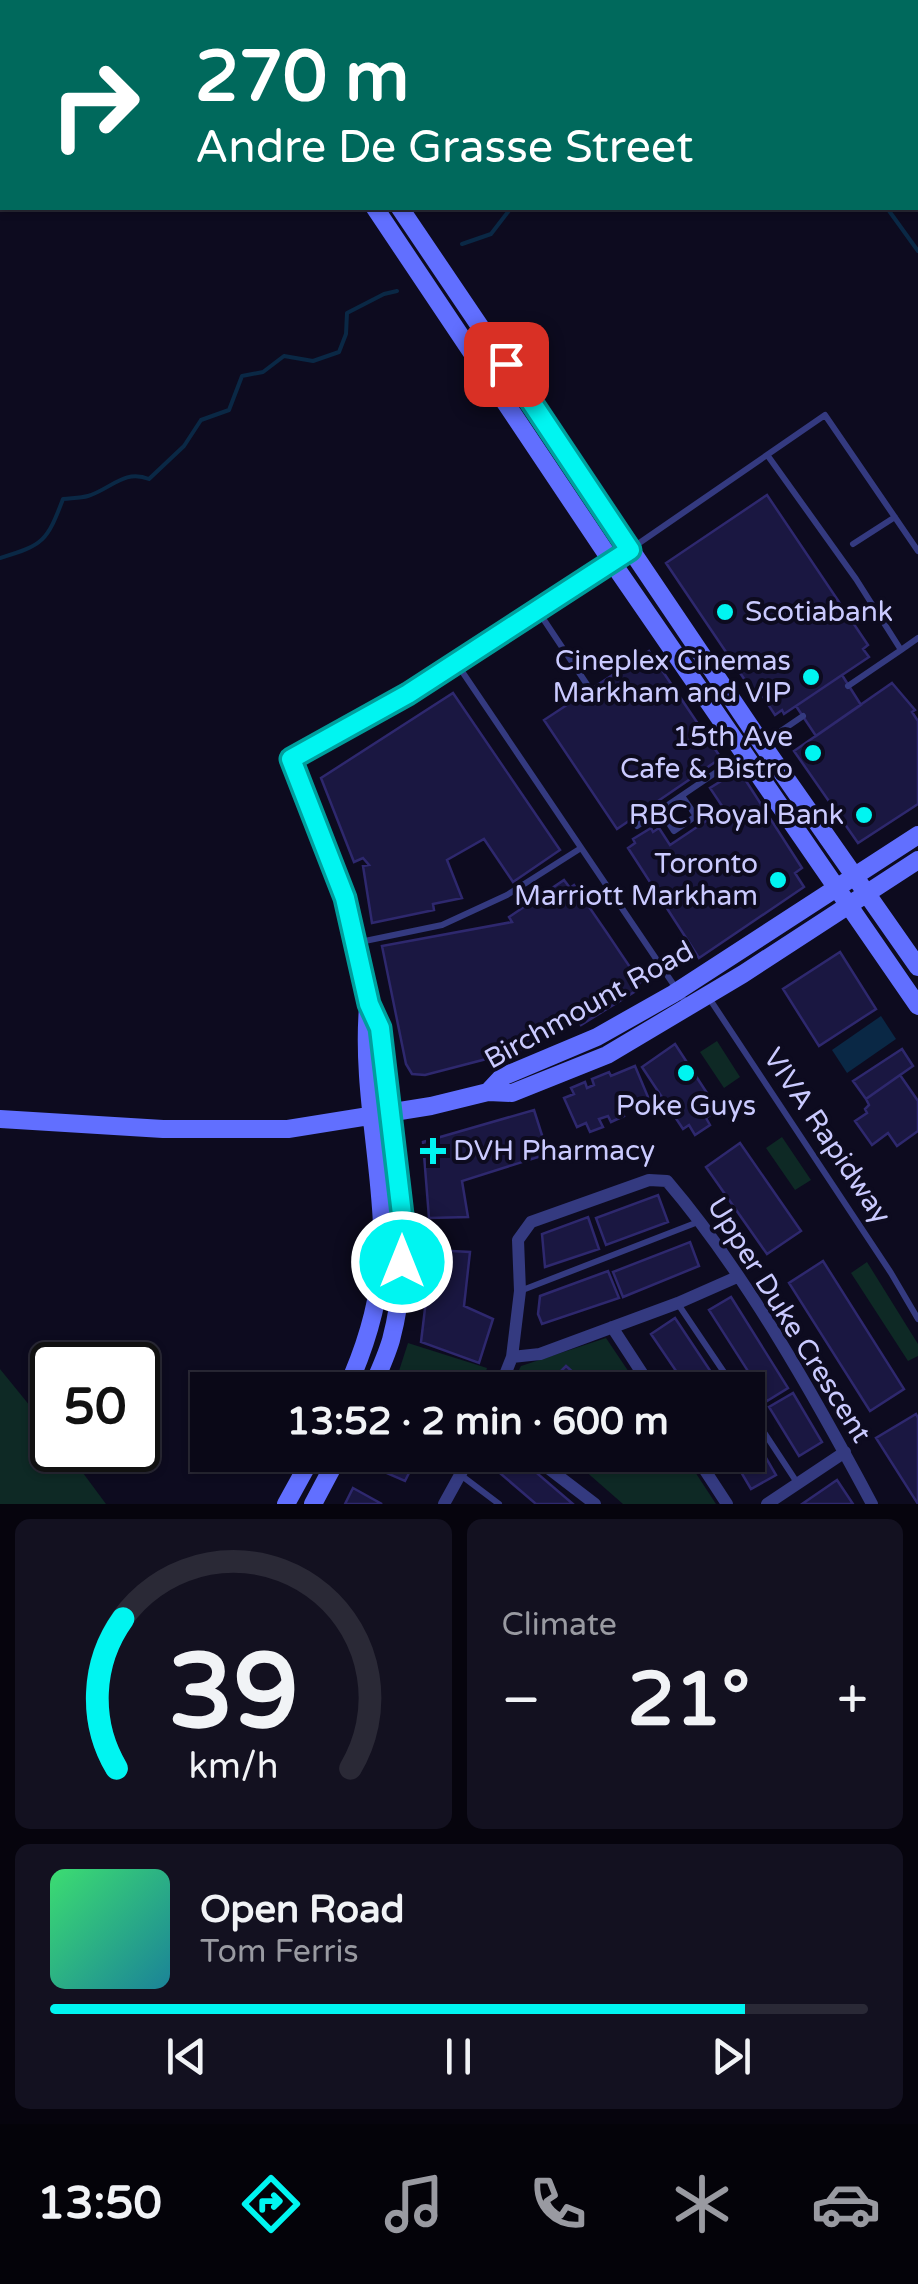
<!DOCTYPE html>
<meta charset="utf-8">
<style>
body{margin:0;font-family:"Varela Round",sans-serif;background:#131120;color:#f1f3f6;height:100vh;display:flex;flex-direction:column;font-size:38px;white-space:nowrap}
*{box-sizing:border-box;margin:0}
p{font-size:32px;color:#999aa1}
.icon{flex:none;width:55px;height:55px;fill:none;stroke:currentColor;stroke-width:2;stroke-linecap:round;stroke-linejoin:round}
.map{position:relative;height:1504px;overflow:hidden}
.drawer{display:flex;flex-direction:column;gap:15px;padding:15px;background:#06040d;flex:1}
.drawer>*{flex:none}
.banner{position:absolute;left:0px;top:0px;width:920px;height:210px;box-shadow:0 2px 8px #0004,0 0 0 2px #2a2936;background:#00695c;color:#fff;overflow:hidden}
.speed{position:absolute;left:30px;top:1342px;display:flex;gap:20px;font-size:50px;font-weight:700;text-align:center}
.speed>*{display:grid;place-content:center;width:130px;height:130px;border-radius:50%;background:#0a0817;box-shadow:0 2px 8px #0004,0 0 0 2px #2a2936;line-height:1}
.speed .limit{border:5px solid #111;border-radius:15px;background:#fff;color:#111}
.pin{position:absolute;display:grid;place-items:center;width:85px;height:85px;color:#fff;margin:-42px;border-radius:20px;box-shadow:0 5px 15px #0006}
.me{position:absolute;width:110px;margin:-55px;rotate:0deg;stroke-linejoin:round;filter:drop-shadow(0 0 8px #0008)}
.turn{display:flex;align-items:center;gap:35px;height:210px;padding:0 30px;font-size:45px}
.turn .icon{width:130px;height:130px;stroke-width:2.5}
.turn b{display:block;font-size:70px;line-height:85px}
.big{font-size:75px;font-weight:800;line-height:1.1}
.drawer .tile{flex:1;display:flex;flex-direction:column;justify-content:center;gap:15px;min-width:0;padding:0 35px;border-radius:15px;background:#131120}
.drawer .dial{align-items:center;gap:0}
.dial svg{height:260px;overflow:visible;fill:none;stroke:#2a2936;stroke-width:7;stroke-linecap:round;text-anchor:middle}
.dial text{fill:#f1f3f6;stroke:none}
.song{display:flex;align-items:center;gap:30px}
.cover{width:120px;height:120px;border-radius:15px;background:linear-gradient(135deg,hsl(140 70% 55%),hsl(190 70% 35%))}
.played{height:10px;border-radius:5px;background:linear-gradient(90deg,#00f5f1 85%,#2a2936 85%)}
.keys{display:flex;justify-content:space-around;direction:ltr}
.heat{display:flex;justify-content:space-between;align-items:center;font-size:55px;direction:ltr}
.drawer .tiles{flex:1;display:grid;gap:15px;grid-template-columns:1fr 1fr}
.tile:last-child{grid-column:span 2}
.trip{position:absolute;left:190px;top:1372px;width:575px;height:100px;border-radius:0px;background:#0a0817;box-shadow:0 2px 8px #0004,0 0 0 2px #2a2936;font-weight:800;line-height:100px;text-align:center}
.dock{display:flex;height:160px;justify-content:space-around;align-items:center;background:#040309;color:#999aa1}
.dock .icon{width:70px;height:70px}
.dock .selected{color:#00f5f1}
.dock b{font-size:45px;color:#f1f3f6}
.map>svg:first-child{display:block}
.green{fill:#0e2925}
.water{fill:#0a2845}
.lines{fill:none;stroke-linecap:round;stroke-linejoin:round}
.stream{stroke:#0a2845;stroke-width:4}
.building{fill:#1a1741;stroke:#2e286e;stroke-width:2.5}
.lane{stroke:#343a80;stroke-width:6}
.street{stroke:#343a80;stroke-width:12}
.secondary{stroke:#616fff;stroke-width:18}
.route-casing{stroke:#009f9d;stroke-width:25}
.route{stroke:#00f5f1;stroke-width:18}
.poi-dot{fill:#00f5f1;stroke:#0d0b1f;stroke-width:4}
.labels{text-anchor:middle;dominant-baseline:central;stroke-width:8;stroke-linejoin:round;paint-order:stroke}
.poi-label{font-size:28px;fill:#cacaff;stroke:#0d0b1f;text-anchor:end}
.street-label{font-size:28px;fill:#cacaff;stroke:#0d0b1f}
</style>
<div class="map">
<svg width="918" height="1504" viewBox="0 0 918 1504">
<rect width="100%" height="100%" fill="#0d0b1f"/>
<path class="green" d="M717,1041L740,1077L724,1088L700,1052Z
M782,1137L811,1180L795,1190L766,1148Z
M867,1262L918,1344V1356L908,1361L851,1273Z
M606,1338L641,1390H508L521,1366Z
M408,1343L487,1368L480,1390H447L398,1374Z
M0,1369L52,1433V1450H66L106,1504H0Z
M567,1455H684L716,1504H623Z"/>
<path class="water" d="M881,1016L896,1039L847,1073L832,1050Z"/>
<g class="lines">
<path class="stream" d="M887,208L918,251
M462,244L491,234L511,208
M0,558C44,545 47,541 63,499C71,498 81,498 88,496C111,489 124,469 149,479L184,446L201,420L229,410L242,376L263,372L284,356L313,361L339,352L346,334L347,313L384,294L397,291"/>
</g>
<path class="building" d="M767,495L868,645L863,649L869,657L784,714L782,710L775,715L762,695L757,698L666,563Z
M649,651L721,758L617,829L544,720Z
M842,675L861,705L816,736L796,706Z
M892,683L915,710L912,712L918,721V804L858,843L794,751Z
M453,693L560,850L513,882L484,839L447,860L462,898L433,904L434,910L372,923L363,866L369,865L363,858L354,862L321,778Z
M739,770L802,868L795,873L804,887L699,958L628,848L635,843L633,839L651,828L653,832L659,828L670,845L724,809L710,788Z
M564,880L570,888L574,885L607,933L640,982L639,989L581,1025L575,1016L521,1050L425,1075L412,1074L406,1064L382,946L512,922L509,917Z
M840,952L876,1009L819,1046L783,989Z
M675,1044L718,1110L706,1118L710,1125L695,1135L689,1125L683,1129L642,1067Z
M902,1049L913,1066L866,1099L853,1081Z
M635,1066L648,1097L621,1108L624,1116L611,1122L608,1116L599,1119L603,1127L590,1132L586,1123L577,1127L564,1098L574,1094L571,1088L585,1082L587,1088L594,1085L592,1079L609,1072L611,1076Z
M900,1075L918,1101V1131L897,1146L888,1133L872,1145L855,1121L867,1113L865,1109L869,1105L866,1099Z
M534,1110L548,1154L462,1181L468,1217L429,1218L423,1142Z
M740,1143L801,1231L767,1254L706,1167Z
M658,1195L668,1222L606,1245L596,1218Z
M588,1217L599,1249L545,1267L542,1234Z
M690,1242L699,1266L623,1297L613,1272Z
M432,1250L470,1252L464,1306L493,1319L479,1363L421,1342Z
M823,1261L904,1389L870,1411L789,1283Z
M608,1271L619,1298L542,1324L538,1314L540,1296Z
M731,1297L788,1388L767,1401L709,1310Z
M675,1318L723,1390H689L651,1334Z
M566,1366L574,1373L562,1386L567,1390H544L539,1386L550,1373L555,1377Z
M793,1393L822,1442L799,1456L769,1407Z
M916,1414L918,1418V1504L876,1438Z
M748,1427L776,1475L751,1489L731,1455H748Z
M374,1455H418L405,1481L368,1465Z
M504,1455L514,1460L517,1456L573,1504H536L494,1468Z
M837,1480L853,1504H802Z
M353,1488L382,1504H345Z"/>
<g class="lines">
<path class="lane" d="M768,456L856,579L901,650L918,638
M853,544L895,517
M632,548L825,415L918,551
M538,611L590,689
M457,664L688,1006
M848,686L901,650
M762,744L803,716
M660,810L674,831L696,816L682,796
M637,826L740,756
M360,942L442,925L507,895L581,848
M709,998L891,1273L918,1319
M520,1291L698,1222
M678,1304L736,1390
M748,1408L798,1484
M462,1476L499,1504"/>
<path class="street" d="M612,1327L653,1390
M512,1357L540,1354L678,1303L737,1277
M499,1390L512,1357L520,1291L518,1240L531,1222L649,1180L667,1181C745,1272 816,1399 872,1504
M531,1455L595,1504
M695,1455L727,1504
M444,1504L471,1455
M767,1504L845,1452"/>
<path class="secondary" d="M98,0L105,2
M178,0L185,2
M375,208L612,562L918,1006
M400,208L762,744L918,967
M488,1092L502,1077L597,1037L673,994L918,835
M0,1119L163,1129H288L431,1106L488,1092L512,1093L607,1055L743,974L918,860
M346,1390C370,1338 385,1283 382,1225C379,1152 362,1081 368,1007
M371,1390C378,1374 386,1357 391,1340C418,1239 392,1130 381,1028L369,1004L345,898L291,759L408,694L612,562
M286,1504L313,1455
M313,1504L339,1455"/>
</g>
<g class="lines">
<g class="route-casing">
<path id="route" d="M402,1262L403,1223L380,1028L369,1004L345,898L291,759L408,694L630,550L506,364"/>
</g>
<use href="#route" class="route"/>
</g>
<g class="poi-dot">
<circle cx="725" cy="612" r="10"/>
<circle cx="811" cy="677" r="10"/>
<circle cx="813" cy="753" r="10"/>
<circle cx="864" cy="815" r="10"/>
<circle cx="778" cy="880" r="10"/>
<circle cx="686" cy="1073" r="10"/>
<path d="M428 1136h10v10h10v10h-10v10h-10v-10h-10v-10h10z"/>
</g>
<g class="labels">
<g class="poi-label">
<text x="745" y="612" text-anchor="start">Scotiabank</text>
<text x="791" y="661">Cineplex Cinemas<tspan x="791" dy="32">Markham and VIP</tspan></text>
<text x="793" y="737">15th Ave<tspan x="793" dy="32">Cafe &amp; Bistro</tspan></text>
<text x="844" y="815">RBC Royal Bank</text>
<text x="758" y="864">Toronto<tspan x="758" dy="32">Marriott Markham</tspan></text>
<text x="686" y="1106" text-anchor="middle">Poke Guys</text>
<text x="453" y="1151" text-anchor="start">DVH Pharmacy</text>
</g>
<g class="street-label">
<text transform="translate(589 1005) rotate(-29)">Birchmount Road</text>
<text transform="translate(827 1136) rotate(56)">VIVA Rapidway</text>
<text transform="translate(789 1320) rotate(58)">Upper Duke Crescent</text>
</g>
</g>
</svg>
<div class="speed"><div class="limit">50</div></div>
<div class="pin" style="left:506px;top:364px;background:#d93025"><svg class="icon" aria-label="arrive" viewBox="0 0 24 24"><path d="M6 21V4h12l-3 4 3 4H6"/></svg></div>
<svg class="me" style="left:402px;top:1262px" viewBox="-20 -20 40 40"><circle r="17" fill="#00f5f1" stroke="#fff" stroke-width="3"/><path d="M0-11L8 9 0 5-8 9z" fill="#fff"/></svg>
<div class="trip">13:52 · 2 min · 600 m</div>
<div class="banner">
<div class="turn"><svg class="icon" aria-label="right" viewBox="0 0 24 24"><path d="M7 20v-9h11M14 6l5 5-5 5"/></svg><div><b>270 m</b>Andre De Grasse Street</div></div>
</div>
</div>
<section class="drawer">
<div class="tiles">
<div class="tile dial"><svg viewBox="0 0 100 80">
<path d="M14 69A42 42 0 1 1 86 69"/>
<path d="M14 69A42 42 0 0 1 16 23" stroke="#00f5f1"/>
<text x="50" y="56" font-size="32" font-weight="700">39</text>
<text x="50" y="72" font-size="11">km/h</text>
</svg></div>
<div class="tile"><p>Climate</p>
<div class="heat"><a>−</a><b class="big">21°</b><a>+</a></div>
</div>
<div class="tile">
<div class="song"><i class="cover"></i><div><b>Open Road</b><p>Tom Ferris</p></div></div>
<div class="played"></div>
<div class="keys"><svg class="icon" aria-label="previous" viewBox="0 0 24 24"><path d="M18 5L8 12l10 7zM5 5v14"/></svg><svg class="icon" aria-label="pause" viewBox="0 0 24 24"><path d="M8 5v14M16 5v14"/></svg><svg class="icon" aria-label="next" viewBox="0 0 24 24"><path d="M6 5l10 7-10 7zM19 5v14"/></svg></div>
</div>
</div>
</section>
<nav class="dock">
<b>13:50</b>
<svg class="icon selected" aria-label="directions" viewBox="0 0 24 24"><path d="M12 3l9 9-9 9-9-9zM9 14v-3h6M13 9l2 2-2 2"/></svg>
<svg class="icon" aria-label="music" viewBox="0 0 24 24"><path d="M9 18V5l10-2v13"/><circle cx="6" cy="18" r="3"/><circle cx="16" cy="16" r="3"/></svg>
<svg class="icon" aria-label="phone" viewBox="0 0 24 24"><path d="M5 4h4l2 5-3 2q2 4 5 5l2-3 5 2v4C11 20 4 13 5 4z"/></svg>
<svg class="icon" aria-label="climate" viewBox="0 0 24 24"><path d="M12 3v18M4 7l16 10M4 17L20 7"/></svg>
<svg class="icon" aria-label="car" viewBox="0 0 24 24"><path d="M5 17H2v-5l4-1 3-4h7l3 4 3 1v5h-3M9 17h6M6 11h13"/><circle cx="7" cy="17" r="2"/><circle cx="17" cy="17" r="2"/></svg>
</nav>
